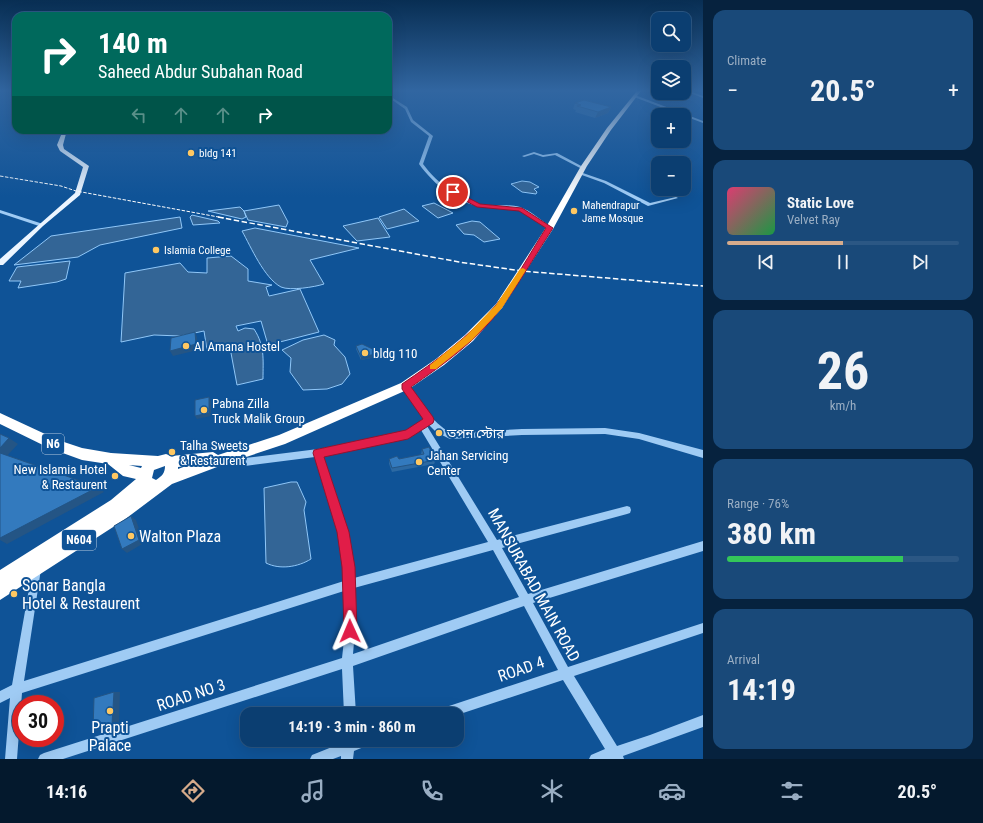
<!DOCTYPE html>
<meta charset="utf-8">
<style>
body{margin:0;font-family:"Roboto Condensed","Noto Sans Bengali",sans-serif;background:#194979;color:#f1f3f6;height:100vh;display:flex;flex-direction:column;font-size:15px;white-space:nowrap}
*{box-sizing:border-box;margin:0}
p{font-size:13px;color:#9aaec3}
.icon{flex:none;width:22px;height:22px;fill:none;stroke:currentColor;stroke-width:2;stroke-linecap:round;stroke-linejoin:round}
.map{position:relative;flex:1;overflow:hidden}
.sheet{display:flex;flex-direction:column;gap:10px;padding:10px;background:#06223e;width:280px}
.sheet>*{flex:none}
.top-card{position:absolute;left:12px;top:12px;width:380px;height:122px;border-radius:12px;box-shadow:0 4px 16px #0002,0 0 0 1px #2b5784;background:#00695c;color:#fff;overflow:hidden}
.tools{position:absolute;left:651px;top:12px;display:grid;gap:8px}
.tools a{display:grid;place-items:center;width:40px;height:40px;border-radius:8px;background:#0b3e71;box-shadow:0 4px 16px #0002,0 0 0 1px #2b5784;font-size:20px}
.speed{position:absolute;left:12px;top:695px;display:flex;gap:8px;font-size:20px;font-weight:700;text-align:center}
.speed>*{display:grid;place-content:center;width:52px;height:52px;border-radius:50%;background:#0b3e71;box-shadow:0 4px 16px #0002,0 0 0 1px #2b5784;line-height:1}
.speed .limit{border:6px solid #d22;background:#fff;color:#111}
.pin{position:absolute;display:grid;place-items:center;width:34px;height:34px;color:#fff;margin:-17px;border:2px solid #fff;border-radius:50%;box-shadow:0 1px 4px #0007}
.me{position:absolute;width:44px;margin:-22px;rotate:359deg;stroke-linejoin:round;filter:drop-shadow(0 0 3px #0008)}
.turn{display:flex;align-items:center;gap:14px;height:84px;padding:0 20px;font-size:18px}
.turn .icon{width:52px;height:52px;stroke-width:2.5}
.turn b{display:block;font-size:28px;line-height:34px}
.lanes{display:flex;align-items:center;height:38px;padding:0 20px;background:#0003;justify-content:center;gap:20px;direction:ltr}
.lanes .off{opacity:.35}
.big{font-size:30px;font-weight:700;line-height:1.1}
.sheet .widget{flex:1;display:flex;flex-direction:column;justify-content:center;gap:6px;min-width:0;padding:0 14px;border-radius:12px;background:#194979}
.sheet .dial{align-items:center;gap:0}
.dial b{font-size:52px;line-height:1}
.song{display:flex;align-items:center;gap:12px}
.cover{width:48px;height:48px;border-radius:6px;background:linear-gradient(135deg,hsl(340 70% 55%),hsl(140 70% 35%))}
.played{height:4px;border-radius:2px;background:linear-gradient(90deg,#d6ab8b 50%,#2b5784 50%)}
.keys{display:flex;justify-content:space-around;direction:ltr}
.heat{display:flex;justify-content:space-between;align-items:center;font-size:22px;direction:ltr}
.charge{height:6px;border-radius:3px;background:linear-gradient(90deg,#34c759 76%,#2b5784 0)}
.trip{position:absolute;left:240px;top:707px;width:224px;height:40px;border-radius:12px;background:#0b3e71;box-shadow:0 4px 16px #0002,0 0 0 1px #2b5784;font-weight:700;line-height:40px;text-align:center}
.menu{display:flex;height:64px;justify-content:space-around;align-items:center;background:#04192d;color:#9aaec3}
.menu .icon{width:28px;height:28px}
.menu .on{color:#d6ab8b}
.menu b{font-size:18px;color:#f1f3f6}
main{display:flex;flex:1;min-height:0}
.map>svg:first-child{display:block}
.water{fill:#336596;stroke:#90c7f8}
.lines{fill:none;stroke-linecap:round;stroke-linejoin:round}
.minor{fill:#9fcbf4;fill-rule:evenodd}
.major{fill:#ecf5ff;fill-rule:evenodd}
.highway{fill:#fff;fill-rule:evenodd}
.rail-far1{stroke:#fff;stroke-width:1;stroke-dasharray:3.5 1.5;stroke-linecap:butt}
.rail{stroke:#fff;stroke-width:1.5;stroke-dasharray:5.5 2.5;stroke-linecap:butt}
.wall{fill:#2c69a3}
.shaded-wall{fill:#245585}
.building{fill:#337abe;stroke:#245585}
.route{fill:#e11d48;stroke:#92132f}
.slow{fill:#f59e0b}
.poi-dot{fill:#ffc862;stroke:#0f5397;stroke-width:1.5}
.labels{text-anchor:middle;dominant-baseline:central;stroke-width:4;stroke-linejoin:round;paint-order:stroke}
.far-poi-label{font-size:11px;fill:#fff;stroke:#0f5397;text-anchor:start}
.shield{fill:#0f5397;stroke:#b7cbe0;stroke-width:1}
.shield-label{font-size:12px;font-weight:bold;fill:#fff}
.poi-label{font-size:13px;fill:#fff;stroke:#0f5397;text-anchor:start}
.near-poi-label{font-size:16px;fill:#fff;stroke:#0f5397;text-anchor:start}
.near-street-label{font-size:16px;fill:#fff;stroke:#0f5397}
</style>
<main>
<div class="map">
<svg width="703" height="759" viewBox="0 0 703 759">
<rect width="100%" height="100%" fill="#0f5397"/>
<path class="water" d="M522,181L530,182L539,187L534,189L537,192L536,194L522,192L511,184Z
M434,203L453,213L438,218L422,206Z
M279,205L288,222L286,227L248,220L244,211L246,217L242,219L208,211L240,207L244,211Z
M404,209L419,221L387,229L379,217Z
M192,215L218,221L220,223L193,225L190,217Z
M180,217L182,228L100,245L78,257L14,265L51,236Z
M378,218L390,237L357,241L343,226Z
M472,221L480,222L500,239L484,242L474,235L464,234L456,225Z
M255,228L359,248L310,260L324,284C315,287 290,291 281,287C264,278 251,247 242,231Z
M231,256L248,269V281L272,285L266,287L269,296L300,289L319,332L268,345L261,321L236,326L238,331L245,328L254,329C265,346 263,359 263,379L237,385L231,353L232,344L207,350L204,331L180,336L154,335L121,342L125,273L180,263L188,272L207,273V258Z
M70,261L66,279L57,282L18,288L21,281H9L17,267Z
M324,335L335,340L334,345L345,357L350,374L342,384L327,389L303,390L290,372L291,358L282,350L303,340Z
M291,482H297L306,502L304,510L311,559C298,567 280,570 266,563L264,488Z"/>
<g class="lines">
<path class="minor" d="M685,91H689L703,96V98Z
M388,95L407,107L413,120L433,136L423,164C437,183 462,203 486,205C497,206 509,204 520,207C531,211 541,220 551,227V229H547C538,222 528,212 516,209C506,206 495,209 485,207C459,205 434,185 419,164L429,136L411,122L405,109L388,97Z
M635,95L703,121V123L634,97Z
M534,152L543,155L557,153L585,168L582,169L555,155L543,157L534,154L524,157L522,156Z
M580,172L606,181L650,203L676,197L678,198L648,206L604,183L579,174V172Z
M0,210L43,224V225L39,226L0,213Z
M405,383L408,384C420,402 431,422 451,433L522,429L605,428L639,433L703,450V458L639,439L605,434L522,435L450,439L436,432L428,424L427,426L497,540L627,506L630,507L631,510L630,513L627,514L502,548L528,594L703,541V551L533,603L568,667L703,623V633L574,676L617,746L650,735L703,715V727L623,756L624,759H589L591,755L605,749L563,680L457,715V714H437L439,710L443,708L558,670L524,606L353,666L356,714H344L342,669L63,759H38L40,755L44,753L342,658L345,631L344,591L22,693L17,759H5L10,698L0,703V691L12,685L33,566L36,564L39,566L41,569L24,681L344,581C344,538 328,497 315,457L245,466L237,464L230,455L231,452L234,451C238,453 240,457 245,458L318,449L385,437L406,431L424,419L402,388L401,386L402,384ZM421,430L488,542L354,578C353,536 336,495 323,456L385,443L408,437ZM493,550L519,597L353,654L355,631L354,588Z
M342,740H373L371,744L354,751L353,759H341V756L333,759H310L312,755L342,743Z"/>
<path class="major" d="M63,130H67L63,145L64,149L89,166L80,195L43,226L3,265H0V259L75,193L83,167L60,151L57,145Z"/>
<path class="highway" d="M637,91H641L611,130L587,166L553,229L502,308L473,341L444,365L409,389L285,444L225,464L172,484L124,520L0,600V570L111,500L136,479L123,476L108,464L82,460L49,448L0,424V413L58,440L82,448L111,453L158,456L166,454L171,456L213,452L218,455L279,435L401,383L436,359L465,335L496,304L545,229L581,166L607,128ZM129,465L142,466L141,468ZM165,466C165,473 162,476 156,480L152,478L154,470ZM186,466L178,469V467Z"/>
<path class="rail-far1" d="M0,176L61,186L76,191L224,218"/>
<path class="rail" d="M218,217L459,262L522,271L703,286"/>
</g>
<path class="wall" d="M575,103L611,107L608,113L595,118L575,112L576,110L573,109Z
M356,346L381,356L361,360L356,349Z
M422,449L436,460L434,464L392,472L389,464V459H399L421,455V454Z"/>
<path class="shaded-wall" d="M611,107L608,113L595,118L598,112Z
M195,332L197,337L198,350L173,356L170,351Z
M381,353V356L361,360V357Z
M209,397L211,401V416L197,419L195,416Z
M9,438L18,444L5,458L0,454V448Z
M98,487L104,492L7,544L0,540V538Z
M131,516L136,520L144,543L127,553L122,549Z
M114,692H120L119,723L100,730L93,731Z"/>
<path class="building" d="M584,100L611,107L598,112L577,106L581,105L575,103Z
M195,332L196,344L170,351L171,338Z
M362,344L381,353L361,357L356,346Z
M209,397V413L195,416V400Z
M0,434L9,438L0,448Z
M429,447L436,460L392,468L389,459L397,456L399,459L424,454L422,449Z
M0,453L98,487L0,538Z
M131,516L139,540L122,549L114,526Z
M114,692L112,724L93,731L94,698Z"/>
<linearGradient id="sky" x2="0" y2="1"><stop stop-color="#082e53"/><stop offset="0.46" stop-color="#3166a1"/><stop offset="1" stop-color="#3166a1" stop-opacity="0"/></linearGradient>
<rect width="703" height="197" fill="url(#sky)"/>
<path class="route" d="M451,191H455L480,204L522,208L553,228C536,254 520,282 502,307C478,340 444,364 411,387L433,417L434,420L433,423L408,439L324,457L349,532L355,567L357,631L355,635L350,637L346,635L344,631L342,567L337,532L313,453L314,450L406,430L423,419L402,389V384C436,361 469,337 496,305C514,283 530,253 546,228L519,211L477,207L451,193Z"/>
<path class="slow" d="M523,268L526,270L502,308L492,319L472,340L436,369H430V365L466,336L486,315L496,305L520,269Z"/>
<g class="poi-dot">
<circle cx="191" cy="153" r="4"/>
<circle cx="574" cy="211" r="4"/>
<circle cx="156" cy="250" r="4"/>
<circle cx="186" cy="346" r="4"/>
<circle cx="365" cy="353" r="4"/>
<circle cx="204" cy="410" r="4"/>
<circle cx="439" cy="433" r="4"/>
<circle cx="172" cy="452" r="4"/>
<circle cx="419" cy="462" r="4"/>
<circle cx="115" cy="476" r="4"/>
<circle cx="131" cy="536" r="4"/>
<circle cx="14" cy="594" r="4"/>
<circle cx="110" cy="711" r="4"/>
</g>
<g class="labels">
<g class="far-poi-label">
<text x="199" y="153">bldg 141</text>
<text x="582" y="205">Mahendrapur<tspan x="582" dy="13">Jame Mosque</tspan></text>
<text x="164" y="250">Islamia College</text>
</g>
<g class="shield">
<rect x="42" y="434" width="22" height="20" rx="3"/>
<rect x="62" y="530" width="34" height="20" rx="3"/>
</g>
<g class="shield-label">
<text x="53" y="444">N6</text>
<text x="79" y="540">N604</text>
</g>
<g class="poi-label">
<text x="194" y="346">Al Amana Hostel</text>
<text x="373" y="353">bldg 110</text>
<text x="212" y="403">Pabna Zilla<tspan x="212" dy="15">Truck Malik Group</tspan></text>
<text x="447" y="433">তপন স্টোর</text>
<text x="180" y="445">Talha Sweets<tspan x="180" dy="15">&amp; Restaurent</tspan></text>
<text x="427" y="455">Jahan Servicing<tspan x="427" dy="15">Center</tspan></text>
<text x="107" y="469" text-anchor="end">New Islamia Hotel<tspan x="107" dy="15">&amp; Restaurent</tspan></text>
</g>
<g class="near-poi-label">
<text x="139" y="536">Walton Plaza</text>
<text x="22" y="585">Sonar Bangla<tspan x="22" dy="18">Hotel &amp; Restaurent</tspan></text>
<text x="110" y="727" text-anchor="middle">Prapti<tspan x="110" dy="18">Palace</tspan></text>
</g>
<g class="near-street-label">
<text transform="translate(534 585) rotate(61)">MANSURABAD MAIN ROAD</text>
<text transform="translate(521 669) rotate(-19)">ROAD 4</text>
<text transform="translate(191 695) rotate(-18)">ROAD NO 3</text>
</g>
</g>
</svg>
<div class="tools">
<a><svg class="icon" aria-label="search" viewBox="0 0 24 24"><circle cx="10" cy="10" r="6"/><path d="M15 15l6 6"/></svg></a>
<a><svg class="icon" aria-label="layers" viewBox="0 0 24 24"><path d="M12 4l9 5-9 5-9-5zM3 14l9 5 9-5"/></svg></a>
<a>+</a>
<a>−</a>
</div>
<div class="speed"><div class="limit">30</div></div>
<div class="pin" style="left:453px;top:192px;background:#d93025"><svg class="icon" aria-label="arrive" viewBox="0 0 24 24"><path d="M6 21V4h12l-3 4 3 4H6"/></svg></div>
<svg class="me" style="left:350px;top:631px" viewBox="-20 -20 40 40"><path d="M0-17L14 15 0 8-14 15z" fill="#e11d48" stroke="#fff" stroke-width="4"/></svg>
<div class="trip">14:19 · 3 min · 860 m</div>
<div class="top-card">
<div class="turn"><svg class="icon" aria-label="right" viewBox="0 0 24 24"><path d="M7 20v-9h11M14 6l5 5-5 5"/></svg><div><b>140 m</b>Saheed Abdur Subahan Road</div></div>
<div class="lanes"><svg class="icon off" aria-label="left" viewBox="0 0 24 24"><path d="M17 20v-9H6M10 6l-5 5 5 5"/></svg><svg class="icon off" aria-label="ahead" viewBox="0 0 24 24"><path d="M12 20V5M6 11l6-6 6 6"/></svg><svg class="icon off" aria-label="ahead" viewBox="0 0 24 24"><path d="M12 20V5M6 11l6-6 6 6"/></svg><svg class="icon" aria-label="right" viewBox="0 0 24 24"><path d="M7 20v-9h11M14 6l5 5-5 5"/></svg></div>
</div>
</div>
<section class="sheet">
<div class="widget"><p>Climate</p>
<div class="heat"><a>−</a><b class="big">20.5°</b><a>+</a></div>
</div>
<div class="widget">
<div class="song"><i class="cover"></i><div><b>Static Love</b><p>Velvet Ray</p></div></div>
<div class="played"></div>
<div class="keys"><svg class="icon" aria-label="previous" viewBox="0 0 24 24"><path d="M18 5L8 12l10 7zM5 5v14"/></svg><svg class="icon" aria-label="pause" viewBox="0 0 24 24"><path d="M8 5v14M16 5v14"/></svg><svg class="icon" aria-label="next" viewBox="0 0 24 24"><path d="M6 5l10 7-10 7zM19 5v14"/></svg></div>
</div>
<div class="widget dial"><b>26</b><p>km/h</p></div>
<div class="widget"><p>Range · 76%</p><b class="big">380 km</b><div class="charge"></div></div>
<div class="widget"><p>Arrival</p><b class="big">14:19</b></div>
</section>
</main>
<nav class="menu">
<b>14:16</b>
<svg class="icon on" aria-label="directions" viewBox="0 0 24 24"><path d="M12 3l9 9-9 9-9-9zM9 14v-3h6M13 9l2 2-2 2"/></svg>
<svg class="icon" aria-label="music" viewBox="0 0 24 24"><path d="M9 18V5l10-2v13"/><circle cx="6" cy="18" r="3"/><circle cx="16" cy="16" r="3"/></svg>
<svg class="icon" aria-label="phone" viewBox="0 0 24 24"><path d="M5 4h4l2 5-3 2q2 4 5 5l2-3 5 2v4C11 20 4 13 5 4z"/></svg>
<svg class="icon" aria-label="climate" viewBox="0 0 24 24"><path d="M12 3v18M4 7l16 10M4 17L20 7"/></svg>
<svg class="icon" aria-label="car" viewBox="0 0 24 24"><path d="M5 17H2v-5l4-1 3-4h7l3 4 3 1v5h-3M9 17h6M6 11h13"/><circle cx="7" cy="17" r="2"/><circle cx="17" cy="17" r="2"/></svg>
<svg class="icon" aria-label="filters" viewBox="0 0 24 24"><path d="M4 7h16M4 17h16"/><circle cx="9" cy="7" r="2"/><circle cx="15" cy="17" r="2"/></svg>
<b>20.5°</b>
</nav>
